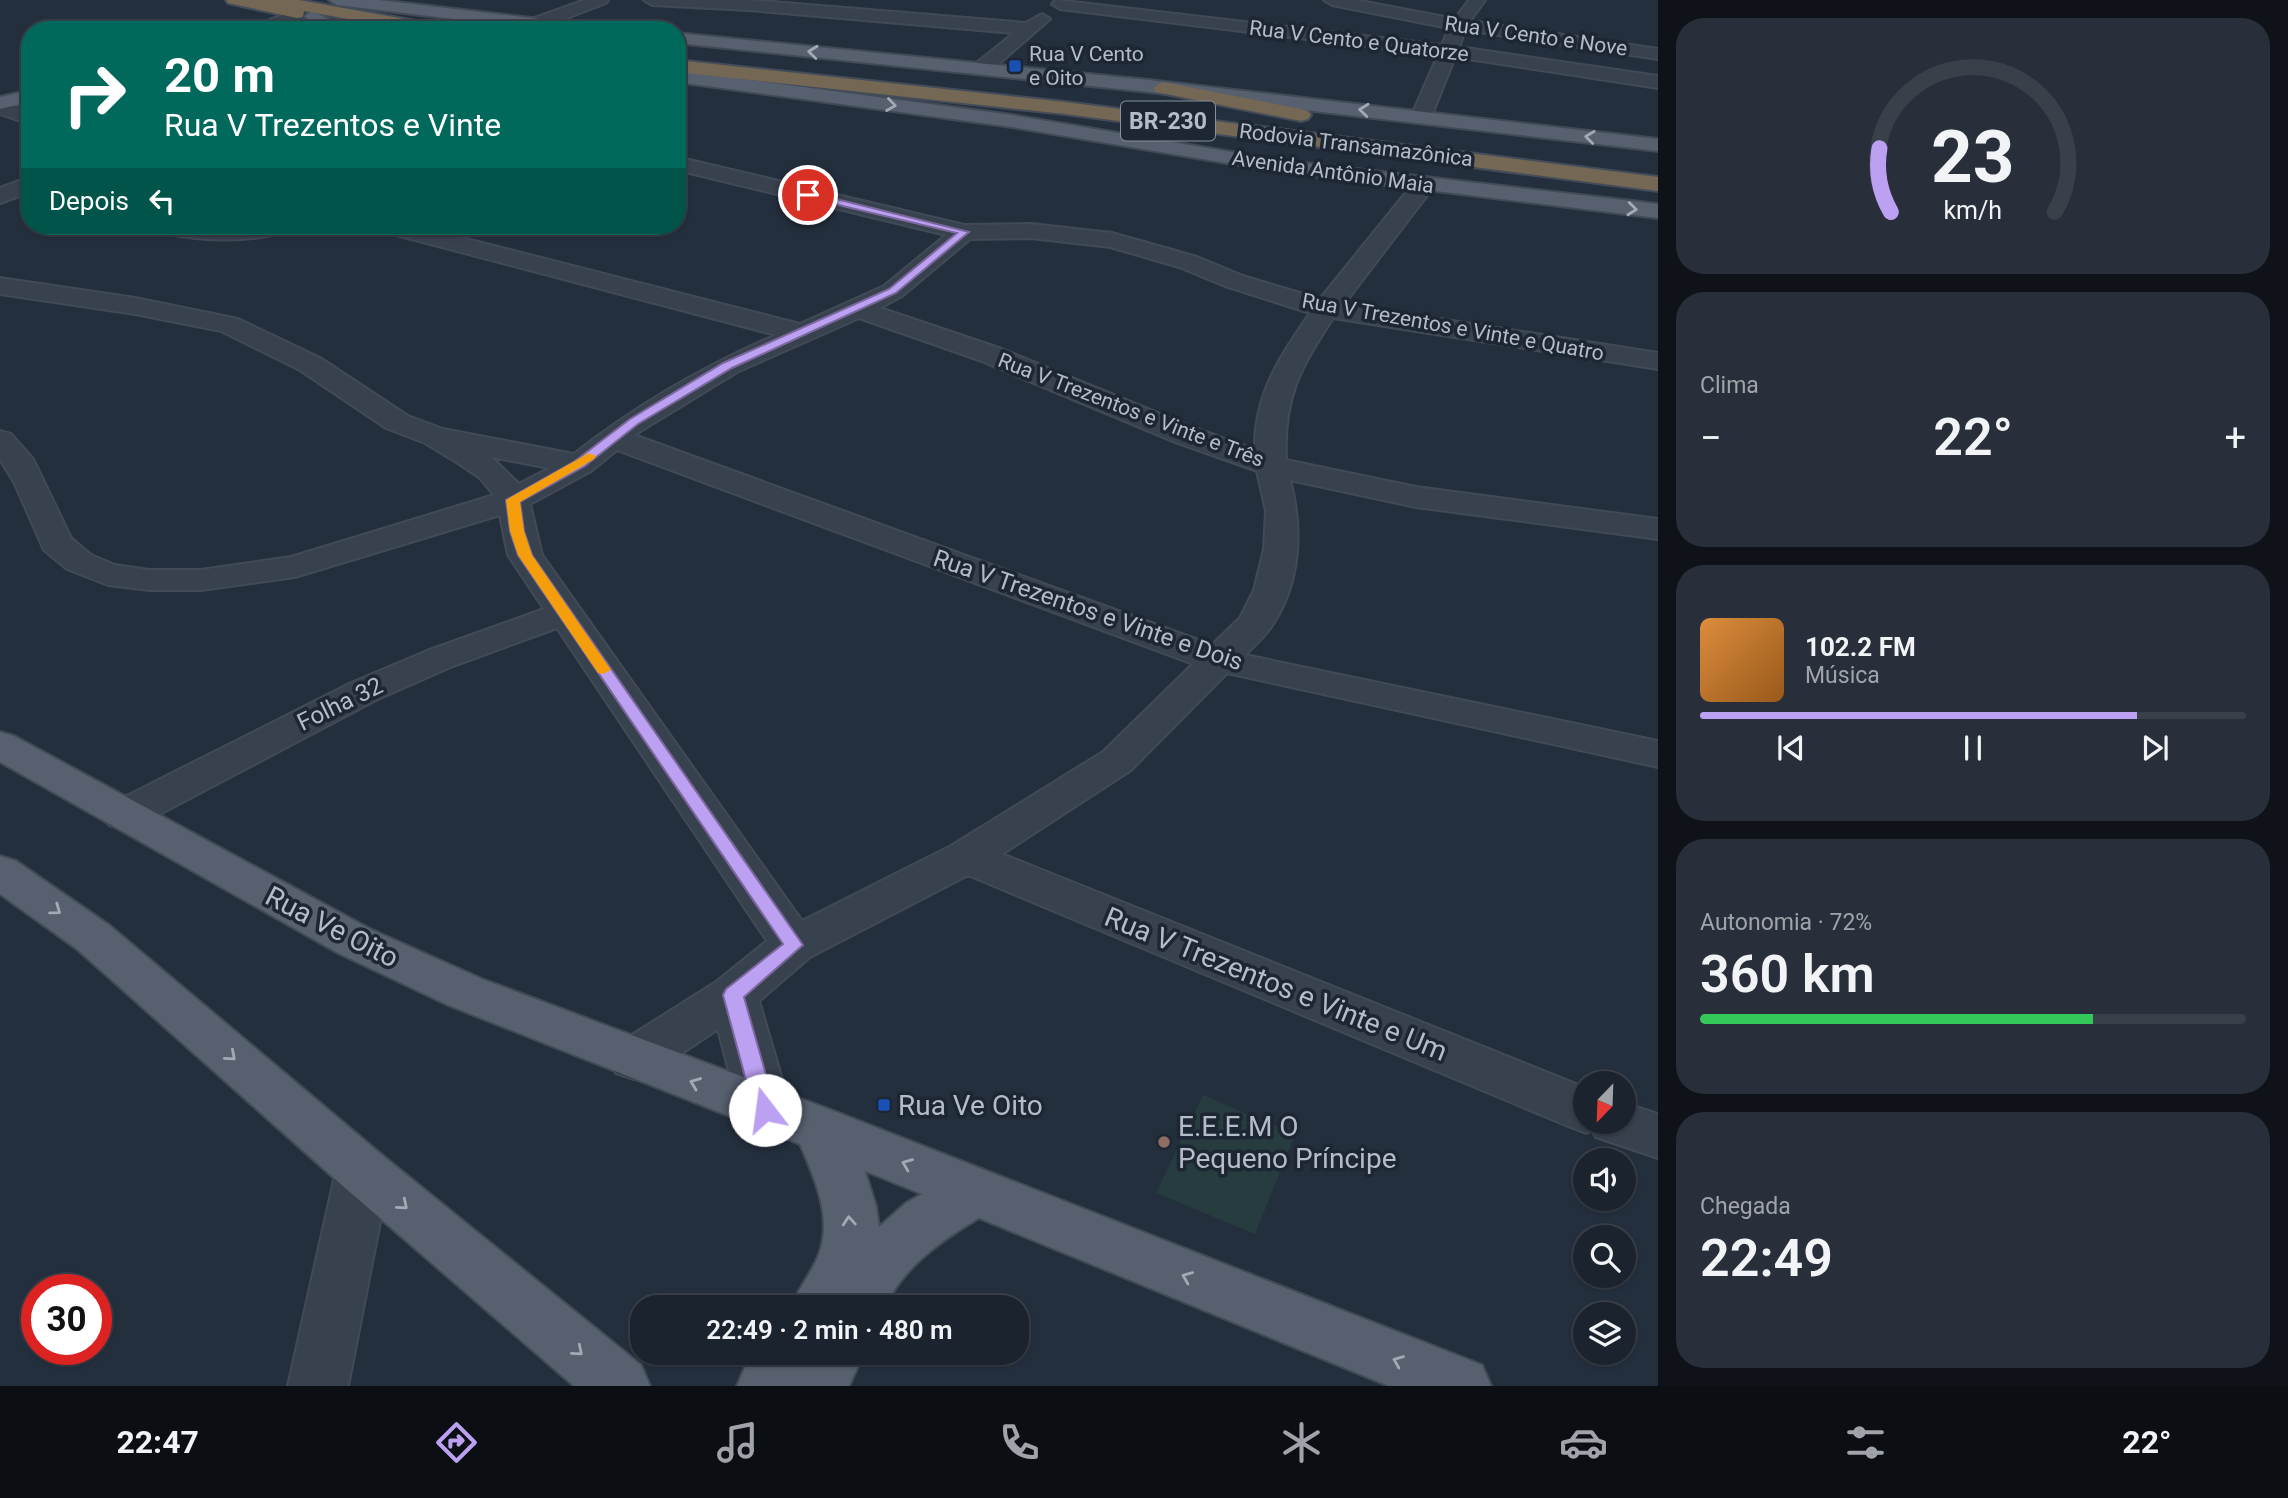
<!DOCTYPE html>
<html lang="pt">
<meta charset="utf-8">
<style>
body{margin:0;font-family:Roboto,sans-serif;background:#282f3a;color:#f1f3f6;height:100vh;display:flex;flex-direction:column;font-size:26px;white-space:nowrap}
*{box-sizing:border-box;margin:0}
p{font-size:23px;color:#a0a4aa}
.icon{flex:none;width:38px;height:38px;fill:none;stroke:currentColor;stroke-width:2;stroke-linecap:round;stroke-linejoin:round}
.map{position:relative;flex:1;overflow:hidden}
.drawer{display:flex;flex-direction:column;gap:18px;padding:18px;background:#0f1319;width:630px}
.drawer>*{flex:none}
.top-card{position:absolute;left:21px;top:21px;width:665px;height:214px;border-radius:28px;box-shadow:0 2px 5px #0004,0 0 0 2px #39404a;background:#00695c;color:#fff;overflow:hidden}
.needle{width:46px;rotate:203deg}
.fabs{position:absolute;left:1573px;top:1071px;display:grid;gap:14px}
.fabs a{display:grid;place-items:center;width:63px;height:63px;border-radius:50%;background:#1b232e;box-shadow:0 2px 5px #0004,0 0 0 2px #39404a;font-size:35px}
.speed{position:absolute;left:21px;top:1274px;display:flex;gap:14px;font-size:35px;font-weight:700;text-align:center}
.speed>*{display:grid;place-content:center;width:91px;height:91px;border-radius:50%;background:#1b232e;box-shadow:0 2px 5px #0004,0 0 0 2px #39404a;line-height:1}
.speed .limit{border:10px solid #d22;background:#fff;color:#111}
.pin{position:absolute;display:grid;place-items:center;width:60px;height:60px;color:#fff;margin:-30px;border:4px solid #fff;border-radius:50%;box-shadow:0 2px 7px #0007}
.me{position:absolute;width:77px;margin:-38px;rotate:345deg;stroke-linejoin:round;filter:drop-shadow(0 0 5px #0008)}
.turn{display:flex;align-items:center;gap:24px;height:147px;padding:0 28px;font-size:32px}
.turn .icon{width:91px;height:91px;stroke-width:2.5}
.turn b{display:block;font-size:49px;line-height:60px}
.then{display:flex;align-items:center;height:66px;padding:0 28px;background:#0003;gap:14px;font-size:26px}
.big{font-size:52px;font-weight:600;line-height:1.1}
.drawer .tile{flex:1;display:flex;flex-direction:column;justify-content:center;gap:10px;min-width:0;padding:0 24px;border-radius:28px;background:#282f3a}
.drawer .dial{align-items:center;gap:0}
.dial svg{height:182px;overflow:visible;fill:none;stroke:#39404a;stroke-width:7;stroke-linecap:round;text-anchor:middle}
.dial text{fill:#f1f3f6;stroke:none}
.song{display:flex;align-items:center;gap:21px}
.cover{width:84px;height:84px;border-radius:10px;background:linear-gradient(135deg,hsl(30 70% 55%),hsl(30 70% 35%))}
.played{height:7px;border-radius:4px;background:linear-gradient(90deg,#bca0f2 80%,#39404a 80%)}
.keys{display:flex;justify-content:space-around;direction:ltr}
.heat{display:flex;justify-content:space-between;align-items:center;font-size:38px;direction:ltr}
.charge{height:10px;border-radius:5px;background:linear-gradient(90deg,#34c759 72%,#39404a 0)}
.trip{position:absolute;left:630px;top:1295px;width:399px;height:70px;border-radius:28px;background:#1b232e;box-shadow:0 2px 5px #0004,0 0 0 2px #39404a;font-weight:600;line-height:70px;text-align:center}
.menu{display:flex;height:112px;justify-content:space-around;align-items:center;background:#0b0e12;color:#a0a4aa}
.menu .icon{width:49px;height:49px}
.menu .active{color:#bca0f2}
.menu b{font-size:32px;color:#f1f3f6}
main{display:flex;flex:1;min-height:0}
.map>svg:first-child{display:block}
.green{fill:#263c3f}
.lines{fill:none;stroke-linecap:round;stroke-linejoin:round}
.minor-casing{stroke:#414a57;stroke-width:4}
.major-casing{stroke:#414a57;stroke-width:4}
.highway-casing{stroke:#434c59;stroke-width:4}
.minor{fill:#38414e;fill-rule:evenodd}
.major{fill:#56606e;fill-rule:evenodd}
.highway{fill:#746855;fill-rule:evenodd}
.oneway{stroke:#a1aab7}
.route{fill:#bca0f2;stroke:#7a689d;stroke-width:2}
.slow{fill:#f59e0b}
.transit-dot{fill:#1a4fb4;stroke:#1d2633;stroke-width:2.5}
.education-dot{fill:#8d6e63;stroke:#1d2633;stroke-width:2.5}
.labels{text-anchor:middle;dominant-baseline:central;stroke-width:7;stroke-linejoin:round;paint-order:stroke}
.far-street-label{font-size:21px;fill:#b4bcc9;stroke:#1d2633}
.far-poi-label{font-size:21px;fill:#b4bcc9;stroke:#1d2633;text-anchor:start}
.shield{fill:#1d2633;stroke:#878f9c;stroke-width:2}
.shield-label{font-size:23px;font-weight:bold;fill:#b4bcc9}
.street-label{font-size:24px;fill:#b4bcc9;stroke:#1d2633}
.near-street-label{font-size:28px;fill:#b4bcc9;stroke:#1d2633}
.near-poi-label{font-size:28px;fill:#b4bcc9;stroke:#1d2633;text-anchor:start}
</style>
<main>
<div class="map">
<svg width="1658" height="1386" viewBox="0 0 1658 1386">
<rect width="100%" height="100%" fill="#242f3e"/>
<path class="green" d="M1203,1095L1295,1135L1255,1234L1156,1193Z"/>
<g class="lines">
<g class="minor-casing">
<path id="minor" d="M585,0H608L606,3L541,28L535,29L526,24L529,20Z
M644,0H749L1026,23L1042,14L1050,19L988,73H974L972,69L974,65L1014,33L749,10L652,5Z
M1056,0L1442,45L1449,28L1332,5L1324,0H1355L1455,19L1469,0H1485L1470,21L1658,49V59L1465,30L1459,47L1658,76V88L1455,57L1431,117L1428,121H1414L1411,117L1438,55L1060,9L1052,4Z
M298,9L304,10L306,14L304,18L275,30H252L254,26Z
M0,101L30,111V124L0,114Z
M677,157L964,225L1031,224L1112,233L1197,257L1243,276L1320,299L1416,180H1432L1435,185L1344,304L1658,353V369L1333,318C1300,369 1283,397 1286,460L1416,487L1658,519V539L1416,507L1290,480C1303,528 1301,584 1271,627C1264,637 1254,646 1245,655L1658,741V767L1227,673L1131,770L1002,854L1586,1088V1122H1624V1103L1658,1114V1158L1596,1137L1592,1130L1586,1133L1568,1126L968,875L810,957L759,1001L791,1110L783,1125L765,1131L747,1125L739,1110L718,1029L652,1073L634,1079L616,1073L609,1059L616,1045L716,982L767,941L557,628L453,666L378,699L139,825L124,829L109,825L103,815L109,805L351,683L427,651L544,609L508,555L500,515L295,577L201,590H149L108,585L67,569L44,550L15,484L0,459V431L11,434L33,459L71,538L91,555L115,565L149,570H201L291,557L494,495L480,478L458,463L425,443L386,428L300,370L221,331L135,314L0,294V278L135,298L238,319L320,358L408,416L443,429L574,454C638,404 702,367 776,335L381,231L377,226H416L800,324L884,286L946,235L677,170ZM1031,238L1110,247L1179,267L1225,286L1310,313C1280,357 1254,394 1255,450L1192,427L999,348L880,308L902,296L970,239ZM859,318L979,360L1170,440L1257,471L1266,511L1264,549L1254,590L1240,618L1212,645L634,435L737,372ZM617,450L1193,664L1103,752L951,846L802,921L542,555L530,504L591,471ZM491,457L550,468L519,484Z
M30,177V192L0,203V188Z
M151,226H296L292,231C248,242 208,242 163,233L155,231Z
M363,1148L382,1155L390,1171L348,1386H288L336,1171L344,1155Z"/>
</g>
<g class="major-casing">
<path id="major" d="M329,0H379L591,25L599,30H545L337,5Z
M312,11L342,26L344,30H323L304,16Z
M677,33L1149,80L1658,139V151L1149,92L677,43Z
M677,70L1012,115L1279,160L1658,204V218L1279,172L1012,127L677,82Z
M30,90V102L0,109V97Z
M0,732L14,736L370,929L482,979L839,1113L1482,1365L1491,1386H1389L979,1218C942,1240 903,1267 885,1307H791C798,1289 812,1273 819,1254C833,1217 814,1177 800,1144L448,1005L338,953L0,762ZM865,1171L922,1194L906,1203L879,1227L876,1206Z
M0,856L16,861L109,925L382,1155L641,1365L650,1386H574L344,1187L77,949L0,894Z
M757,1353H864L849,1386H737L746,1365Z"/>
</g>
<g class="highway-casing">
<path id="highway" d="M226,0H299L438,25L446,30H408L304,11L303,17L297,18L228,3Z
M677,60L1065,102L1658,177V191L1065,114L677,72Z
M1163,82L1301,109L1308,111L1311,115L1308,119L1301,121L1156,92L1153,88Z"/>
</g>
<use href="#minor" class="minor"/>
<use href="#major" class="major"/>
<use href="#highway" class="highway"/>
</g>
<defs><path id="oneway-chevron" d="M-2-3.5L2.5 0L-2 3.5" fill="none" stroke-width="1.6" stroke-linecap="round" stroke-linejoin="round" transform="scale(1.75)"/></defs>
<g class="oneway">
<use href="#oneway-chevron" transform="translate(813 52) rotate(-174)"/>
<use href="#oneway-chevron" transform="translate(891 105) rotate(8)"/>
<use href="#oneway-chevron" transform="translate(1364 110) rotate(-174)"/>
<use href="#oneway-chevron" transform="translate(1590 137) rotate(-173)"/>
<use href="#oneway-chevron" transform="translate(1632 209) rotate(6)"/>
<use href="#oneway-chevron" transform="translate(56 910) rotate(36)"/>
<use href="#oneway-chevron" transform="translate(231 1056) rotate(41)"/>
<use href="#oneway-chevron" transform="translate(695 1083) rotate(-159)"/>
<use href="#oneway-chevron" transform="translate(907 1164) rotate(-158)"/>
<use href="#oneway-chevron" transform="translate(403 1205) rotate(40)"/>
<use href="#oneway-chevron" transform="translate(849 1221) rotate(-94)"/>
<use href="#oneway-chevron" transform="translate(1187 1277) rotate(-158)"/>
<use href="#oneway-chevron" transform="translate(578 1351) rotate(40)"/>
<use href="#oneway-chevron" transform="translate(1398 1361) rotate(-158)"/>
</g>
<path class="route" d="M808,192L969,232L896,293L732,368L638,424L585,466L520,502L524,531L532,555L803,945L744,997L776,1110L773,1116L765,1119L758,1116L754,1110L723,995L726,989L783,944L518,555L510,531L506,500L575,461L630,419L723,363L889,289L957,233L804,197V193Z"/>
<path class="slow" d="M589,453L596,456L594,459L520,502L524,531L532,555L611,670L603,674L598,673L518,555L510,531L506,500Z"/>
<g class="transit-dot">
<rect x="1008" y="59" width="14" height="14" rx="3.5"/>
<rect x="877" y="1098" width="14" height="14" rx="3.5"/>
</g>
<circle class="education-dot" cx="1164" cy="1142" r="7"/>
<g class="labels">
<g class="far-street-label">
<text transform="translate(1536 36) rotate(8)">Rua V Cento e Nove</text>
<text transform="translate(1359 41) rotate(7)">Rua V Cento e Quatorze</text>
<text transform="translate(1356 145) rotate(7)">Rodovia Transamazônica</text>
<text transform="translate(1333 172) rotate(8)">Avenida Antônio Maia</text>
<text transform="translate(1453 327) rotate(10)">Rua V Trezentos e Vinte e Quatro</text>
<text transform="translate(1131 410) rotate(21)">Rua V Trezentos e Vinte e Três</text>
</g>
<g class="far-poi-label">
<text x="1029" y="54">Rua V Cento<tspan x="1029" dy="24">e Oito</tspan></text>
</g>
<rect class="shield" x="1121" y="101.5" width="94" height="39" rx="5"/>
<g class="shield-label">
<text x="1168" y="121">BR-230</text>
</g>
<g class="street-label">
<text transform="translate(1088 610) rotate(19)">Rua V Trezentos e Vinte e Dois</text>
<text transform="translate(340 704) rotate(-26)">Folha 32</text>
</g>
<g class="near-street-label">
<text transform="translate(332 927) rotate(27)">Rua Ve Oito</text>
<text transform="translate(1276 984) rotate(22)">Rua V Trezentos e Vinte e Um</text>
</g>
<g class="near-poi-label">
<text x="898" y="1105">Rua Ve Oito</text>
<text x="1178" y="1126">E.E.E.M O<tspan x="1178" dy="32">Pequeno Príncipe</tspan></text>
</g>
</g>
</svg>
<div class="fabs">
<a><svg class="needle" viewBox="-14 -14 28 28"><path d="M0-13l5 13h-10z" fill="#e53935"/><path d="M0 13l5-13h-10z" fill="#a0a4aa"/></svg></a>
<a><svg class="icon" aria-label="sound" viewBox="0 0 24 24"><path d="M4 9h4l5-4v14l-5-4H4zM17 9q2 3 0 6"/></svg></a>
<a><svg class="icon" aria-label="search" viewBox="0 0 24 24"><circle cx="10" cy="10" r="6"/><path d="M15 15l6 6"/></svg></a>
<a><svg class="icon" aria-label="layers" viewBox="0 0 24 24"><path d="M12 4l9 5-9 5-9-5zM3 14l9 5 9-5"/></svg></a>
</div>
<div class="speed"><div class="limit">30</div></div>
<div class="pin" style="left:808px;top:195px;background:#d93025"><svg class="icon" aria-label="arrive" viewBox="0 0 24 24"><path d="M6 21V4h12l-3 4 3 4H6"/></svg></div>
<svg class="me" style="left:765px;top:1110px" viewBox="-20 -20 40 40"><circle r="19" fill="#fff"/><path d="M0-13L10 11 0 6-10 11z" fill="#bca0f2"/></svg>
<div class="trip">22:49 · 2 min · 480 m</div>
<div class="top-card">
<div class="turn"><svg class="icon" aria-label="right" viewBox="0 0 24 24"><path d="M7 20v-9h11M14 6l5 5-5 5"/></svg><div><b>20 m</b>Rua V Trezentos e Vinte</div></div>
<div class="then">Depois<svg class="icon" aria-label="left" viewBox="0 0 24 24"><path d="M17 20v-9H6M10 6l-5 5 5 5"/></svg></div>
</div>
</div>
<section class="drawer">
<div class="tile dial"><svg viewBox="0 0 100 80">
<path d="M14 69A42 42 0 1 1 86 69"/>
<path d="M14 69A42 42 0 0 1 9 41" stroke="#bca0f2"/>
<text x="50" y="56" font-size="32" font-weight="700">23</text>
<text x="50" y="72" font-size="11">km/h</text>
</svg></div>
<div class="tile"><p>Clima</p>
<div class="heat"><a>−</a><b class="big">22°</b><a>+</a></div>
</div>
<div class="tile">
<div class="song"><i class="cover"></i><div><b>102.2 FM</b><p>Música</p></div></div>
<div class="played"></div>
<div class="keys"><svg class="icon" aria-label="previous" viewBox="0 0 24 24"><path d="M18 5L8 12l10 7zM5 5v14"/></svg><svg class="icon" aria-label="pause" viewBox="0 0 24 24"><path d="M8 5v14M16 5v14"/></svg><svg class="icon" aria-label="next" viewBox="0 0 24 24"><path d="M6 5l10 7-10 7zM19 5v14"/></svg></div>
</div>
<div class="tile"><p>Autonomia · 72%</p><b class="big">360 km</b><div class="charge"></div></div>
<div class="tile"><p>Chegada</p><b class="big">22:49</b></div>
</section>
</main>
<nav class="menu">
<b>22:47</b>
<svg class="icon active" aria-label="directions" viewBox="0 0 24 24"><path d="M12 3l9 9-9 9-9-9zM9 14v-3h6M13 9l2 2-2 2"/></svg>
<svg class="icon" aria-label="music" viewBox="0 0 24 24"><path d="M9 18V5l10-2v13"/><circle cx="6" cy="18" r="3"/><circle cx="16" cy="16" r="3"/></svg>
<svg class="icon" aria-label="phone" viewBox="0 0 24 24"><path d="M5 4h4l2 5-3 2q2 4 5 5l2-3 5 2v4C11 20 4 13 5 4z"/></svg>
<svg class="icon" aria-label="climate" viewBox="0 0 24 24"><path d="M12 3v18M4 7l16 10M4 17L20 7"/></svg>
<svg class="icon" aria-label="car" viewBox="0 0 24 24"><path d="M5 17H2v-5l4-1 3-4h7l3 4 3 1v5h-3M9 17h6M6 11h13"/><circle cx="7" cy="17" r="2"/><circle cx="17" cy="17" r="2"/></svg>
<svg class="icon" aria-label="filters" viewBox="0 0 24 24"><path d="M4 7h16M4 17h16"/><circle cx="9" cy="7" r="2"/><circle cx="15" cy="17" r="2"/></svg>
<b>22°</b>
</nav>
